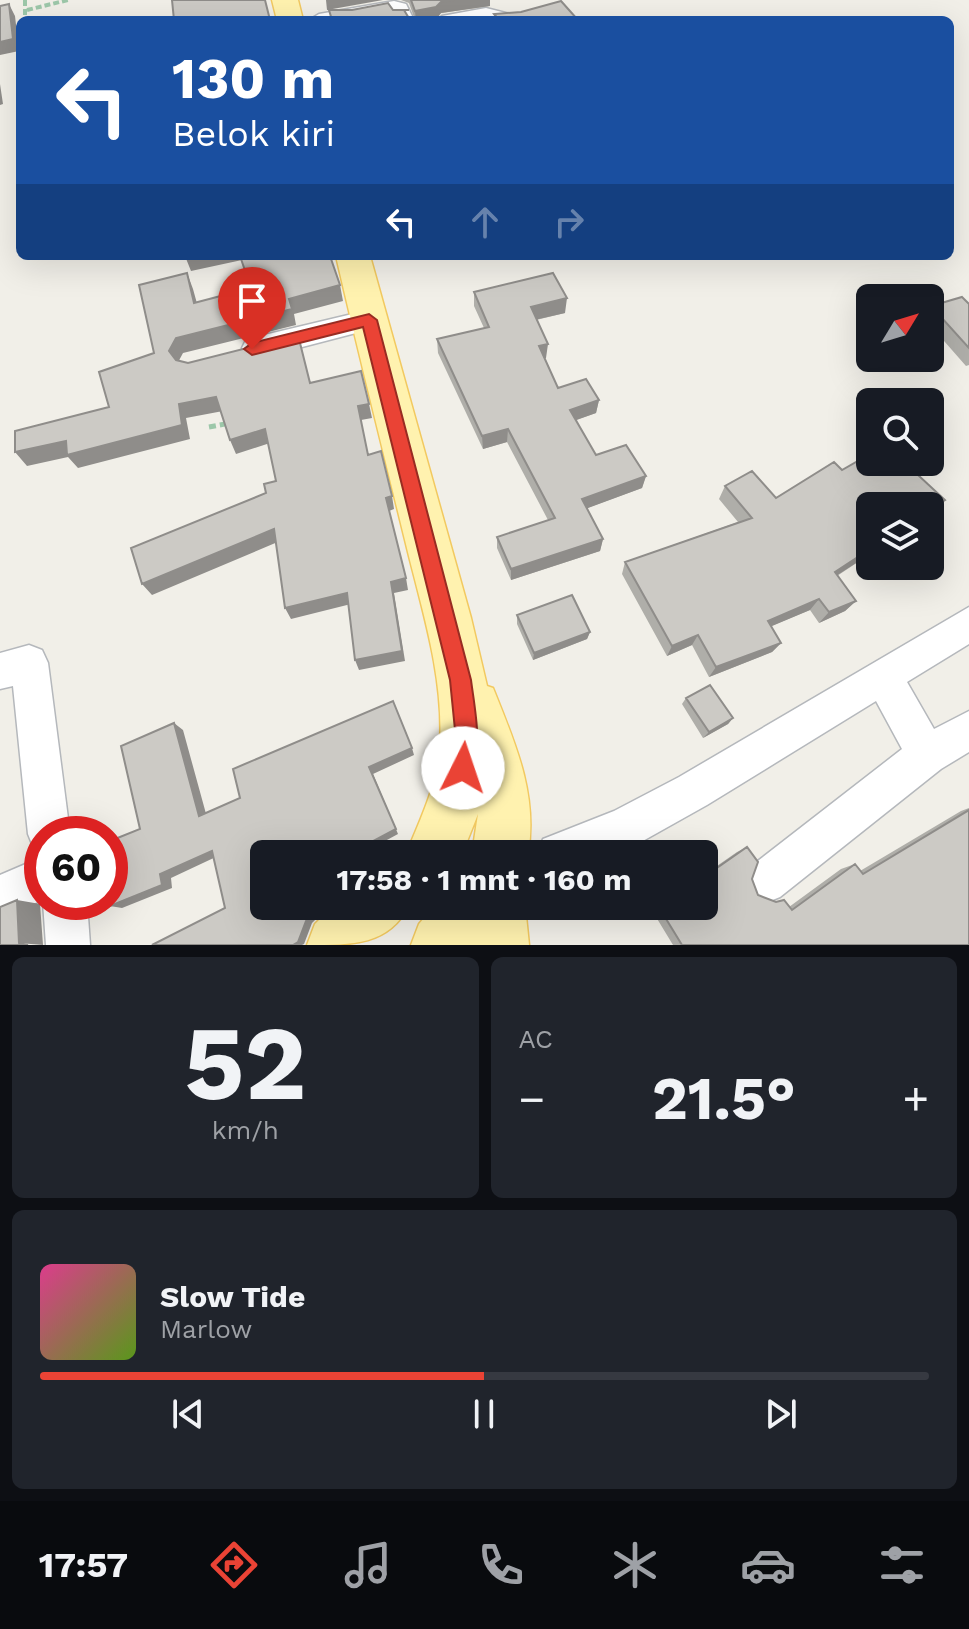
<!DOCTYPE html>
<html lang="id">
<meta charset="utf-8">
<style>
body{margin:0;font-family:"Work Sans",sans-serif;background:#20242c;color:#f1f3f6;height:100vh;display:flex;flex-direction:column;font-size:30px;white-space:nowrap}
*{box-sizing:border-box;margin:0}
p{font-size:26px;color:#9ea1a6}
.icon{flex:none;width:44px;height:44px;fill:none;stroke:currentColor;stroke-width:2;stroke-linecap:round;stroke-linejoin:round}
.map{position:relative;height:945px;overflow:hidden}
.side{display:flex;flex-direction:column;gap:12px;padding:12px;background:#0d0f14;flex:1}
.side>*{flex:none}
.hud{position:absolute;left:16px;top:16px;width:938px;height:244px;border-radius:12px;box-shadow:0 8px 32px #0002;background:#1a4fa0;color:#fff;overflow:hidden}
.needle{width:52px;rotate:52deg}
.tools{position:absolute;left:856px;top:284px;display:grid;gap:16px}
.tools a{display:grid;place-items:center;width:88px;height:88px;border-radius:12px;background:#171b24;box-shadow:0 8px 32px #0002;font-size:40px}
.speed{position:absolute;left:24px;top:816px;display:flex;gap:16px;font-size:40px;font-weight:700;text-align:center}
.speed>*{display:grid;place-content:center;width:104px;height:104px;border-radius:50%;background:#171b24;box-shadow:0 8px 32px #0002;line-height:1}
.speed .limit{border:12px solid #d22;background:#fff;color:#111}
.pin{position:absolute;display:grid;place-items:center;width:68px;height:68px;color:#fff;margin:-82px -34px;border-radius:50% 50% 50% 0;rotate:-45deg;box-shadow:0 0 8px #0007}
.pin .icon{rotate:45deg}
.me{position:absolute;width:88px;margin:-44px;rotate:4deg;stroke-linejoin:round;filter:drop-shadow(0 0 6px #0008)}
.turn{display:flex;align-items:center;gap:28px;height:168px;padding:0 24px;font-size:36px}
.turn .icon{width:104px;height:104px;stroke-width:2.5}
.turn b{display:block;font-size:56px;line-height:68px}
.lanes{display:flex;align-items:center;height:76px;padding:0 24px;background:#0003;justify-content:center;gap:40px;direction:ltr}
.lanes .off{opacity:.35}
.big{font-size:60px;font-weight:700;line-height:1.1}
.side .widget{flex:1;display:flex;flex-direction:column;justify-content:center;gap:12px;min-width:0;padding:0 28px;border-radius:12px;background:#20242c}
.side .dial{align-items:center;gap:0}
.dial b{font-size:104px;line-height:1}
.song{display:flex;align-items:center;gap:24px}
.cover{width:96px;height:96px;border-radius:12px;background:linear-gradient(135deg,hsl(330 70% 55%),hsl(90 70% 35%))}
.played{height:8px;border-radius:4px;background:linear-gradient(90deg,#ea4335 50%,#363941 50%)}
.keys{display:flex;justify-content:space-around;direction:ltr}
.heat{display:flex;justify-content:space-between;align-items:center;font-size:44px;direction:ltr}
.side .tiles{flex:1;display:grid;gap:12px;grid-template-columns:1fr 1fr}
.widget:last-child{grid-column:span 2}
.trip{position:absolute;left:250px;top:840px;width:468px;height:80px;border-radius:12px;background:#171b24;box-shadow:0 8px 32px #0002;font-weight:700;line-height:80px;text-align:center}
.tabs{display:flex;height:128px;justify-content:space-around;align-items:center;background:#090b0e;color:#9ea1a6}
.tabs .icon{width:56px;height:56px}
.tabs .on{color:#ea4335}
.tabs b{font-size:36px;color:#f1f3f6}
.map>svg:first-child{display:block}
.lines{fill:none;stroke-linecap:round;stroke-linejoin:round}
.minor-casing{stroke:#b5b8bc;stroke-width:3}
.major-casing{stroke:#f2c960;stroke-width:3}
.path-far1{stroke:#9cc7a9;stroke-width:4;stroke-dasharray:6 3;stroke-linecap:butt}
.path{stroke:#9cc7a9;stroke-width:5;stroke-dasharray:7 4;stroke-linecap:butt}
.minor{fill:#fff;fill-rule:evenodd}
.major{fill:#fff2af;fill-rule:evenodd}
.wall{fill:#afaea9}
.shaded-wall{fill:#8f8d8a}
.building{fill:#cccac5;stroke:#8f8d8a;stroke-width:2}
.route{fill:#ea4335;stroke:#982c22;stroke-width:2}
</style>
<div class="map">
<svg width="969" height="945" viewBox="0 0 969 945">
<rect width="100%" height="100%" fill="#f1efe8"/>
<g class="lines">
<g class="minor-casing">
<path id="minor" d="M394,1L406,4L414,20H394L391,13L353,20H309L319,14Z
M486,8L518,16L521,20H439L442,16Z
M369,310L379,313L383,320L379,327L256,359L246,356L242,348L246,340L256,337Z
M969,607V644L907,682L934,729L969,711V752L941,769L780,897L765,903L750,897L744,882L750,867L902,749L876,701L707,805L641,842L610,854H537L543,839L614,811L679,777Z
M29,645L42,650L48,663L70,834H42V852L34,849L28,834L13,686L0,689V653Z
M42,857V900L0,919V875Z
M43,902H87L90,945H46Z"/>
</g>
<g class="major-casing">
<path id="major" d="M272,0H298L303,20H277Z
M336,256H370L471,618L487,686L493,688C515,743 538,794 528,854H472L478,814L462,854H406C421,818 438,783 440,744C444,675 421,607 405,540C382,446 358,351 336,256Z
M333,906H409C388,945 354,945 307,945L315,924Z
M434,906H525L529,945H411L419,924Z"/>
</g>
<path class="path-far1" d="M25,0V20
M27,10L68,0"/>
<path class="path" d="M209,427L230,423"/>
<use href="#minor" class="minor"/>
<use href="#major" class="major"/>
</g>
<path class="wall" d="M401,0H490V6L441,13L437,18L415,20L409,3Z
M474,292L565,313L536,320L546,358H545L558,388L599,400L596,413L576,420L596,455L646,476L642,488L587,508L603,539L600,551L511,580L497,548V537L548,520L507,442L483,449L438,353L437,339L484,328L474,306Z
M969,304V365L966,366L930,325V307Z
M870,454V462H904L945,500L930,514V506H870V554L837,576L856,601L845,611L819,623L810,610L771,626L781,643L772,652L709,677L692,645L667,656L622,574L625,562L738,522L719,499L725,486L752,471L776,498L834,462L842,470Z
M517,615L590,632L587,639L533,660L517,624Z
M686,698L733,718L728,724L703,738L682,704Z
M969,808V945H673L653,912L661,906H704V875L737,852L747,847L752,879L758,895L776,902L789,907L841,869L855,864L860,871L961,811Z"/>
<path class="shaded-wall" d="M326,0H383L327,10Z
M454,0H490V6L441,13L437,18L416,20L415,11L441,2Z
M9,4L15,16L19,51L0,55V42Z
M0,84L3,104L0,105Z
M185,256H240L242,260L191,271Z
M187,273L193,289L201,318L194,303Z
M340,285L343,301L294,314L296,325L183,353L176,366L169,351L176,338L289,299Z
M567,298L565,313L530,321L531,307Z
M548,344L546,358L538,360L539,346Z
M216,397L223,411L186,418L190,439L78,468L68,457L27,466L15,452L179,404Z
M599,400L596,413L568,423L570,410Z
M369,404L372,418L361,420L358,406Z
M265,429L270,443L236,454L230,440Z
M508,429L507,442L483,449L482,436Z
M646,476L642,488L580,511L582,499Z
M392,496L394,509L389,511L386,498Z
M945,500L933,512L930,514V509Z
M274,529L280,541L152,595L142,584Z
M603,539L600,551L511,580V569Z
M870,549V554L825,583L835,572Z
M406,578L408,590L394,593L405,661L359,670L355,660L391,582Z
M347,593L351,604L291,619L285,608Z
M819,599L810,610L760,631L768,621Z
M856,601L845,611L819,623L829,612Z
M590,632L587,639L533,660L534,653Z
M698,635L692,645L667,656L672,646Z
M781,643L772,652L709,677L716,667Z
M733,718L728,724L703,738L709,732Z
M174,723L183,730L208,821L199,816Z
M412,748L414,755L373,774L398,834L361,854H349L369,767Z
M212,851L220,855L171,878L172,888L122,908L110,906L160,874Z
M17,900L40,904L43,945L19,943Z
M317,906H321L323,912L312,923L304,944L302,945H293L306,921Z"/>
<path class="building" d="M172,0H265L270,20H174Z
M411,0H454L441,2L436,7L415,11Z
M561,1L578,20H499L494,14L521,12Z
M388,3L393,10H409H404L410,20H332L329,10H352Z
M9,4L13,39L0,42V6Z
M240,256H330L340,285L289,299L292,309L176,338L169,351L176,360L188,363L298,335L310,383L361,371L369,404L358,406L368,455L381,451L392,496L386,498L406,578L391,582L402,651L355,660L347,593L285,608L274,529L142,584L131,548L266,493L264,484L276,481L265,429L230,440L216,397L179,404L182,425L67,455L66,441L15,452V431L109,407L99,372L154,353L139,285L187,273L194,303L251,288Z
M553,273L567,298L531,307L548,344L539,346L558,388L586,379L599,400L570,410L596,455L626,445L646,476L582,499L603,539L511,569L497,537L555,518L508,429L482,436L437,339L489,327L474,292Z
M962,297L969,304V348L931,306Z
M870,454V462H904L945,500L930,509V506H870V549L835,572L856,601L829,612L819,599L768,621L781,643L716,667L698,635L672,646L625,562L752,518L725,486L752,471L776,498L834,462L842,470Z
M572,595L590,632L534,653L517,615Z
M710,685L733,718L709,732L686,698Z
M393,701L412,748L369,767L396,829L349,854H264V906H317L318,909L306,921L298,942L293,945H152L225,908L212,851L160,874L162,885L110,906V841L140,829L121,746L174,723L199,816L240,798L233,769Z
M969,810V945H682L660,909L664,906H704V877L747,847L758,862L752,879L758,895L776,902L784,900L792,910L855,864L863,874Z
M17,900L19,943L28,945H0V907Z"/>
<path class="route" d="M369,314L377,320L471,680C475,711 483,747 471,776L463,780L455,776L452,768L455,730L450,680L363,327L252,355L244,349L252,343Z"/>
</svg>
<div class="tools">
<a><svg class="needle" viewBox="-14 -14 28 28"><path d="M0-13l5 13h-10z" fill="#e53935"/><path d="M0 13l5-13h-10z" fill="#9ea1a6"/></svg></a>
<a><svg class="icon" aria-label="search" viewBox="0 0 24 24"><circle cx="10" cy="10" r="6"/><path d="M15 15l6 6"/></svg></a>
<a><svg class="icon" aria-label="layers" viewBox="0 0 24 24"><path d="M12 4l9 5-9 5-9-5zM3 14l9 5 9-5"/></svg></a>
</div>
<div class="speed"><div class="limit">60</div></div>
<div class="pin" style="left:252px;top:349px;background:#d93025"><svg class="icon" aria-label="arrive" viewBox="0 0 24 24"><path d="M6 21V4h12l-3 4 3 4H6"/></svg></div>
<svg class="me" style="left:463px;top:768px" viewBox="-20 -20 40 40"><circle r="19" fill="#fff"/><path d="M0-13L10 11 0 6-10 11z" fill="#ea4335"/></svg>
<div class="trip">17:58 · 1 mnt · 160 m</div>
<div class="hud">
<div class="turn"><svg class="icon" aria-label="left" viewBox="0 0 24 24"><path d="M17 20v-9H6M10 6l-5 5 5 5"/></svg><div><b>130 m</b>Belok kiri</div></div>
<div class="lanes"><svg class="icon" aria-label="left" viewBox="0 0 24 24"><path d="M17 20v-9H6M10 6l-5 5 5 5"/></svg><svg class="icon off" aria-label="ahead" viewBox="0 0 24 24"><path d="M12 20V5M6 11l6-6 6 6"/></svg><svg class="icon off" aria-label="right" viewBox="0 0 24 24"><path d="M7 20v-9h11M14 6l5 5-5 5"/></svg></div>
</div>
</div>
<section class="side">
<div class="tiles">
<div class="widget dial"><b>52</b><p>km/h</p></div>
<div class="widget"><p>AC</p>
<div class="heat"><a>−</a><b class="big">21.5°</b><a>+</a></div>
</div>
<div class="widget">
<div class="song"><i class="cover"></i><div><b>Slow Tide</b><p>Marlow</p></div></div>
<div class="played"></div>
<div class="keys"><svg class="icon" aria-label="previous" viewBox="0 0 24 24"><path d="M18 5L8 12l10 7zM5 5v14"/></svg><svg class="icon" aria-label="pause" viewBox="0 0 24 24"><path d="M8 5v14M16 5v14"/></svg><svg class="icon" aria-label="next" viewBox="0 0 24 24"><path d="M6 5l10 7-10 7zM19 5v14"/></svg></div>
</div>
</div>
</section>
<nav class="tabs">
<b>17:57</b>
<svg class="icon on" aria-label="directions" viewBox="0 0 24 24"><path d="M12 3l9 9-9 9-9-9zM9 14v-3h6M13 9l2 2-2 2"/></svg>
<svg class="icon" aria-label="music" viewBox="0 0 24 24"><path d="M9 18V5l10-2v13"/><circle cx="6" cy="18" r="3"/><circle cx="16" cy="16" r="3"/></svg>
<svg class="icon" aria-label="phone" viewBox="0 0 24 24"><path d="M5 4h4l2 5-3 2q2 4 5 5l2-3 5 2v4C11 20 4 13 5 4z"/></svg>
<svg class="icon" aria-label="climate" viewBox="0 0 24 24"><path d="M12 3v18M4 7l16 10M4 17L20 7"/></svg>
<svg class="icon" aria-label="car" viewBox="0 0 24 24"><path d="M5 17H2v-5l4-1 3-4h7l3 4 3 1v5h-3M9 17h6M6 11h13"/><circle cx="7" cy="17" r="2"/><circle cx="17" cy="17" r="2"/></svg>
<svg class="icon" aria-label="filters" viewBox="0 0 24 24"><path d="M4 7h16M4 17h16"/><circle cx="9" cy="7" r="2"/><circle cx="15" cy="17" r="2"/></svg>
</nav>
